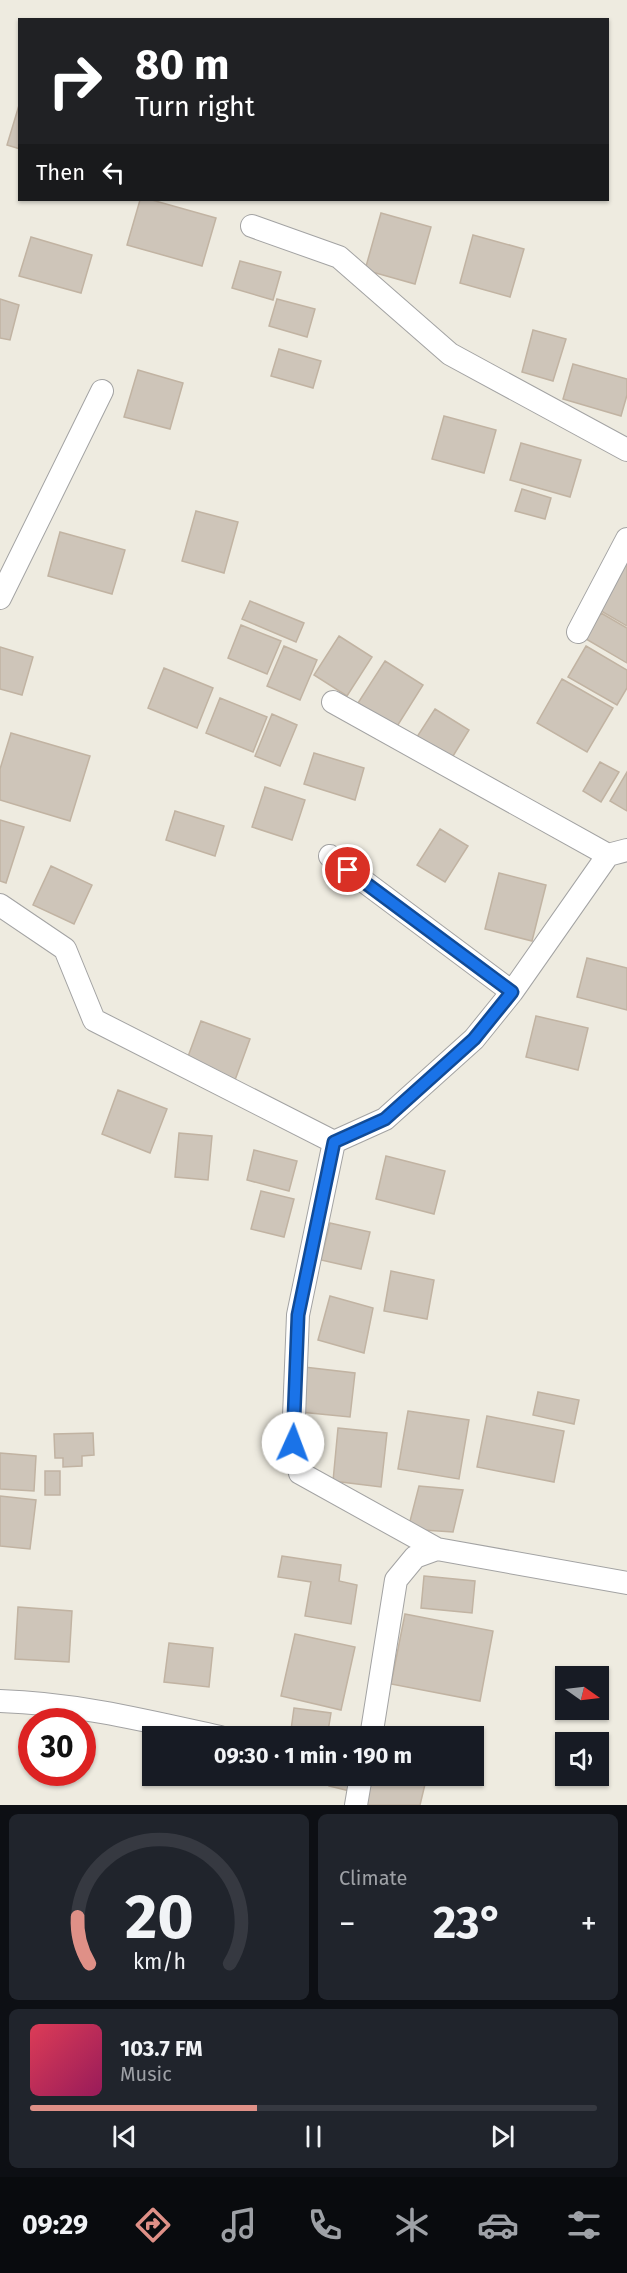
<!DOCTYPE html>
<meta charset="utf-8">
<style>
body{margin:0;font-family:"Fira Sans",sans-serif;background:#20242c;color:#f1f3f6;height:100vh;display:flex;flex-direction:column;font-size:22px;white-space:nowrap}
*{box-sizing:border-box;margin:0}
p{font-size:20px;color:#9ea1a6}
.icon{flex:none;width:33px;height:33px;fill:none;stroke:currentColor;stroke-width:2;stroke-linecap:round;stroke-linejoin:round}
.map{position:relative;height:1805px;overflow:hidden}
.details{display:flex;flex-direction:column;gap:9px;padding:9px;background:#0d0f14;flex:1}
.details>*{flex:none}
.top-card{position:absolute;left:18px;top:18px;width:591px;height:183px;border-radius:0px;box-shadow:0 2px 4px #0004;background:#202124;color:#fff;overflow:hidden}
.needle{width:39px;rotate:104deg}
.buttons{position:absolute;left:555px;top:1666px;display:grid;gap:12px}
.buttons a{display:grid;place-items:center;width:54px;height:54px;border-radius:0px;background:#171b24;box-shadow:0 2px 4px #0004;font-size:30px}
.speed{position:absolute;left:18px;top:1708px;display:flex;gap:12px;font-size:30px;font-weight:700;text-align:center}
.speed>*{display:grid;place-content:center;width:78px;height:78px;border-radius:50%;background:#171b24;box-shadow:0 2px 4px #0004;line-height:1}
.speed .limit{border:9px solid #d22;background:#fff;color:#111}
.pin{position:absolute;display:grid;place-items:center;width:51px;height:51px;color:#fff;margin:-26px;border:3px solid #fff;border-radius:50%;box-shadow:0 2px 6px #0007}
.me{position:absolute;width:66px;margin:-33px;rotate:2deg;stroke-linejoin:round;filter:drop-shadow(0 0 4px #0008)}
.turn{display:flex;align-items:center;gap:21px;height:126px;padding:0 18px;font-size:27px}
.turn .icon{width:78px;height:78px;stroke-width:2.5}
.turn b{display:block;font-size:42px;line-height:51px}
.then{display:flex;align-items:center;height:57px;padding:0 18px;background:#0003;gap:12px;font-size:22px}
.big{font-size:45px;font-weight:700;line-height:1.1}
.details .card{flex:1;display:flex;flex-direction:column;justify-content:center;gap:9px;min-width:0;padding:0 21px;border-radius:9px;background:#20242c}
.details .dial{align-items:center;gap:0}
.dial svg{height:156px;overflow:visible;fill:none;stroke:#363941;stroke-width:7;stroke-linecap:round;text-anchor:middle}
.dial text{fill:#f1f3f6;stroke:none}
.song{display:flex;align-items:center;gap:18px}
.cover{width:72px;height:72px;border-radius:9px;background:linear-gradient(135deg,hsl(350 70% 55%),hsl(330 70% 35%))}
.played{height:6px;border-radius:3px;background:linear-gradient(90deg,#df9087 40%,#363941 40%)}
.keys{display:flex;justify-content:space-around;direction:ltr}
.heat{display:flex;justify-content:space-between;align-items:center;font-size:33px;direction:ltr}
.details .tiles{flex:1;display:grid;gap:9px;grid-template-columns:1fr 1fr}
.card:last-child{grid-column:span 2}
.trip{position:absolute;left:142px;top:1726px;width:342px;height:60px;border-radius:0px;background:#171b24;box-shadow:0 2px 4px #0004;font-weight:700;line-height:60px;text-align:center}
.tabs{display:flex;height:96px;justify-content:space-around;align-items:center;background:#090b0e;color:#9ea1a6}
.tabs .icon{width:42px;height:42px}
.tabs .selected{color:#df9087}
.tabs b{font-size:27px;color:#f1f3f6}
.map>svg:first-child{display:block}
.building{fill:#cec5b9;stroke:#c1b3a2;stroke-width:1.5}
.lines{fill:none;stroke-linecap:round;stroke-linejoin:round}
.street-casing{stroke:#a3a3a3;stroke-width:24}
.street{stroke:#fff;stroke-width:22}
.route-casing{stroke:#114b97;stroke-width:15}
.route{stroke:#1a73e8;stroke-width:10}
</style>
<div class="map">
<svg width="627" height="1805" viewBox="0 0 627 1805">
<rect width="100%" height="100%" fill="#eeebe0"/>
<path class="building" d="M20,102V149L7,145Z
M140,200H152L216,218L202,266L127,245Z
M381,213L431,227L415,284L365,270Z
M473,235L524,249L510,297L460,283Z
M31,237L92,255L81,293L19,276Z
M240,261L281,272L273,300L232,288Z
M0,299L19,305L10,340L0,338Z
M277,299L315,309L307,337L269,326Z
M533,330L566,339L553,381L522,372Z
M279,349L321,361L313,388L271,376Z
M573,364L627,379V395L621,416L563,399Z
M138,370L183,383L170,429L124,417Z
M444,416L496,430L484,473L432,459Z
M521,443L581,460L570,497L510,480Z
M522,489L551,498L545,519L515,511Z
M196,511L238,522L224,573L182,561Z
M60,532L125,550L112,594L48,576Z
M627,559V626L596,608Z
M250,601L304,623L296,642L242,619Z
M601,613L627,628V663L586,639Z
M241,625L281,641L267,674L228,658Z
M339,636L372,657L347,696L314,675Z
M284,646L317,660L300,700L267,686Z
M586,646L627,670V688L617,705L568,677Z
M0,647L33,657L22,695L0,689Z
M385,661L423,685L396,728L358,703Z
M164,668L213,688L197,728L148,708Z
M562,679L613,708L587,752L537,723Z
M220,698L267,717L253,752L206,733Z
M435,709L469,730L450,761L415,740Z
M272,714L297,725L280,766L255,756Z
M11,733L90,756L70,821L0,800V769Z
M314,753L364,768L355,800L304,784Z
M600,762L619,772L601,802L583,791Z
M627,772V811L610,801Z
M265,787L305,800L292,840L252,827Z
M175,811L224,826L215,856L166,840Z
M0,820L24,827L6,883L0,881Z
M440,829L468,846L445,882L417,865Z
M51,866L92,885L74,924L33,905Z
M499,873L546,885L532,941L485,929Z
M587,958L627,968V1010L577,997Z
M536,1016L588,1028L578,1070L526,1057Z
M201,1021L250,1039L235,1080L186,1062Z
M118,1090L167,1109L150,1153L102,1134Z
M179,1133L212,1136L208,1180L175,1177Z
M254,1150L297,1161L289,1191L247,1180Z
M386,1156L445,1171L434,1214L376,1199Z
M261,1191L294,1199L284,1237L251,1229Z
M330,1223L370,1232L361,1269L321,1260Z
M391,1271L434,1280L427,1319L384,1311Z
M330,1296L373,1308L364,1353L318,1340Z
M304,1367L355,1373L350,1417L300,1412Z
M538,1392L579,1400L574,1424L533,1415Z
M408,1411L469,1420L459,1479L398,1469Z
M487,1416L564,1431L554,1482L477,1467Z
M338,1428L387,1433L381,1487L333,1481Z
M93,1433L94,1455L82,1456V1466L63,1467V1458H55L54,1434Z
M0,1453L36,1456L34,1491L0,1489Z
M45,1471H60V1495H45Z
M419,1486L463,1490L453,1532L408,1529Z
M0,1496L36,1500L30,1549L0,1546Z
M282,1556L341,1565L339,1581L357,1585L351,1624L305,1616L311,1582L278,1577Z
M424,1576L475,1581L472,1613L421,1608Z
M18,1607L72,1611L69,1662L15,1659Z
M405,1614L493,1631L480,1701L391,1684Z
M295,1634L355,1647L341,1710L281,1696Z
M169,1643L213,1648L209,1687L164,1682Z
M294,1708L331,1713L327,1737H290Z
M331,1776H358L354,1792L329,1786Z
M373,1776H427L420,1805H366Z"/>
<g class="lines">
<g class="street-casing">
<path id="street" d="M252,226L339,257L450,354L627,450
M0,598L102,391
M578,632L627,539
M333,702L608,855L627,850
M330,856L512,992
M0,905L65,949L94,1020L334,1142
M334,1142L298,1315L293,1442L300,1473L437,1549
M334,1142L385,1119L474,1039L512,992L608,855
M0,1701C74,1703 148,1721 220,1737
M371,1737L396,1580L415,1557L437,1549L627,1583
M356,1805L361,1776"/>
</g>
<use href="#street" class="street"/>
</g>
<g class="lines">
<g class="route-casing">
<path id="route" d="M293,1443L298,1315L334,1142L385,1119L474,1039L512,992L348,870"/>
</g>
<use href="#route" class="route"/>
</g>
</svg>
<div class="buttons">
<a><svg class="needle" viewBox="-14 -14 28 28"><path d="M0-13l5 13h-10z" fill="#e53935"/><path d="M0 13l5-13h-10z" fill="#9ea1a6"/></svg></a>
<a><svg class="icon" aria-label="sound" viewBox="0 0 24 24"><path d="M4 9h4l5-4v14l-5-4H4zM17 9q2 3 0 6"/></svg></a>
</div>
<div class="speed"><div class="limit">30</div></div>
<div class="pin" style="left:348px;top:870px;background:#d93025"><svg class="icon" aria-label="arrive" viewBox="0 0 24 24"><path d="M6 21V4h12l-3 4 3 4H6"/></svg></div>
<svg class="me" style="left:293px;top:1443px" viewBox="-20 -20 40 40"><circle r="19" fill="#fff"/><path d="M0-13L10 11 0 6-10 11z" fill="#1a73e8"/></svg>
<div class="trip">09:30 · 1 min · 190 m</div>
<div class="top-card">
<div class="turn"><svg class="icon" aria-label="right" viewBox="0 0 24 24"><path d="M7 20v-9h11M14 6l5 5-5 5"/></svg><div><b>80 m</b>Turn right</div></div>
<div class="then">Then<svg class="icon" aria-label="left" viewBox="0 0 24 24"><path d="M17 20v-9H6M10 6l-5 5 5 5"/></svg></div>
</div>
</div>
<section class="details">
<div class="tiles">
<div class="card dial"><svg viewBox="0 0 100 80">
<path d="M14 69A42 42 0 1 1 86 69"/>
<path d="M14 69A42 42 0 0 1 8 45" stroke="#df9087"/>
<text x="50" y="56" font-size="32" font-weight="700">20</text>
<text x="50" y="72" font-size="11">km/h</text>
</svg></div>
<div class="card"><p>Climate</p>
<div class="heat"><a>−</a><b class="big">23°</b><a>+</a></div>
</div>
<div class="card">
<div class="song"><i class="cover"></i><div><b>103.7 FM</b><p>Music</p></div></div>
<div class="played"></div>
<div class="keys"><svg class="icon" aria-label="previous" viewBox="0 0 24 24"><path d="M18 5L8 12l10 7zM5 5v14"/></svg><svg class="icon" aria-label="pause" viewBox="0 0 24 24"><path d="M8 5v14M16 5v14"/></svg><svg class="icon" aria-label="next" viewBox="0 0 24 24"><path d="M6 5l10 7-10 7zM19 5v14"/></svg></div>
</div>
</div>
</section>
<nav class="tabs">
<b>09:29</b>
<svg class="icon selected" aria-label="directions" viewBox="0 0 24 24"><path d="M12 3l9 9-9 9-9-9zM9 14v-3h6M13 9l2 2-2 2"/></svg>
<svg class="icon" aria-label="music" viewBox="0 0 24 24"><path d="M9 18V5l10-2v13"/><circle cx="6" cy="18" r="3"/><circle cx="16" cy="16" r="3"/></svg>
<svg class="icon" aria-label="phone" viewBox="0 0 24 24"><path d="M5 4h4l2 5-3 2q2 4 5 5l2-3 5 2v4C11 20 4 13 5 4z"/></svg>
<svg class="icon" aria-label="climate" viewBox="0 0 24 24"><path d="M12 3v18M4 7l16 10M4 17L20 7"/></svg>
<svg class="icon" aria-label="car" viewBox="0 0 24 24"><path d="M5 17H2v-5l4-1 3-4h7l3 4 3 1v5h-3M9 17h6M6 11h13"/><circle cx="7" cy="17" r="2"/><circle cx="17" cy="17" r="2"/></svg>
<svg class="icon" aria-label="filters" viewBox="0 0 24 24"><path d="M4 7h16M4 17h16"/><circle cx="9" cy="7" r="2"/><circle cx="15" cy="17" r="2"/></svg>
</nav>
